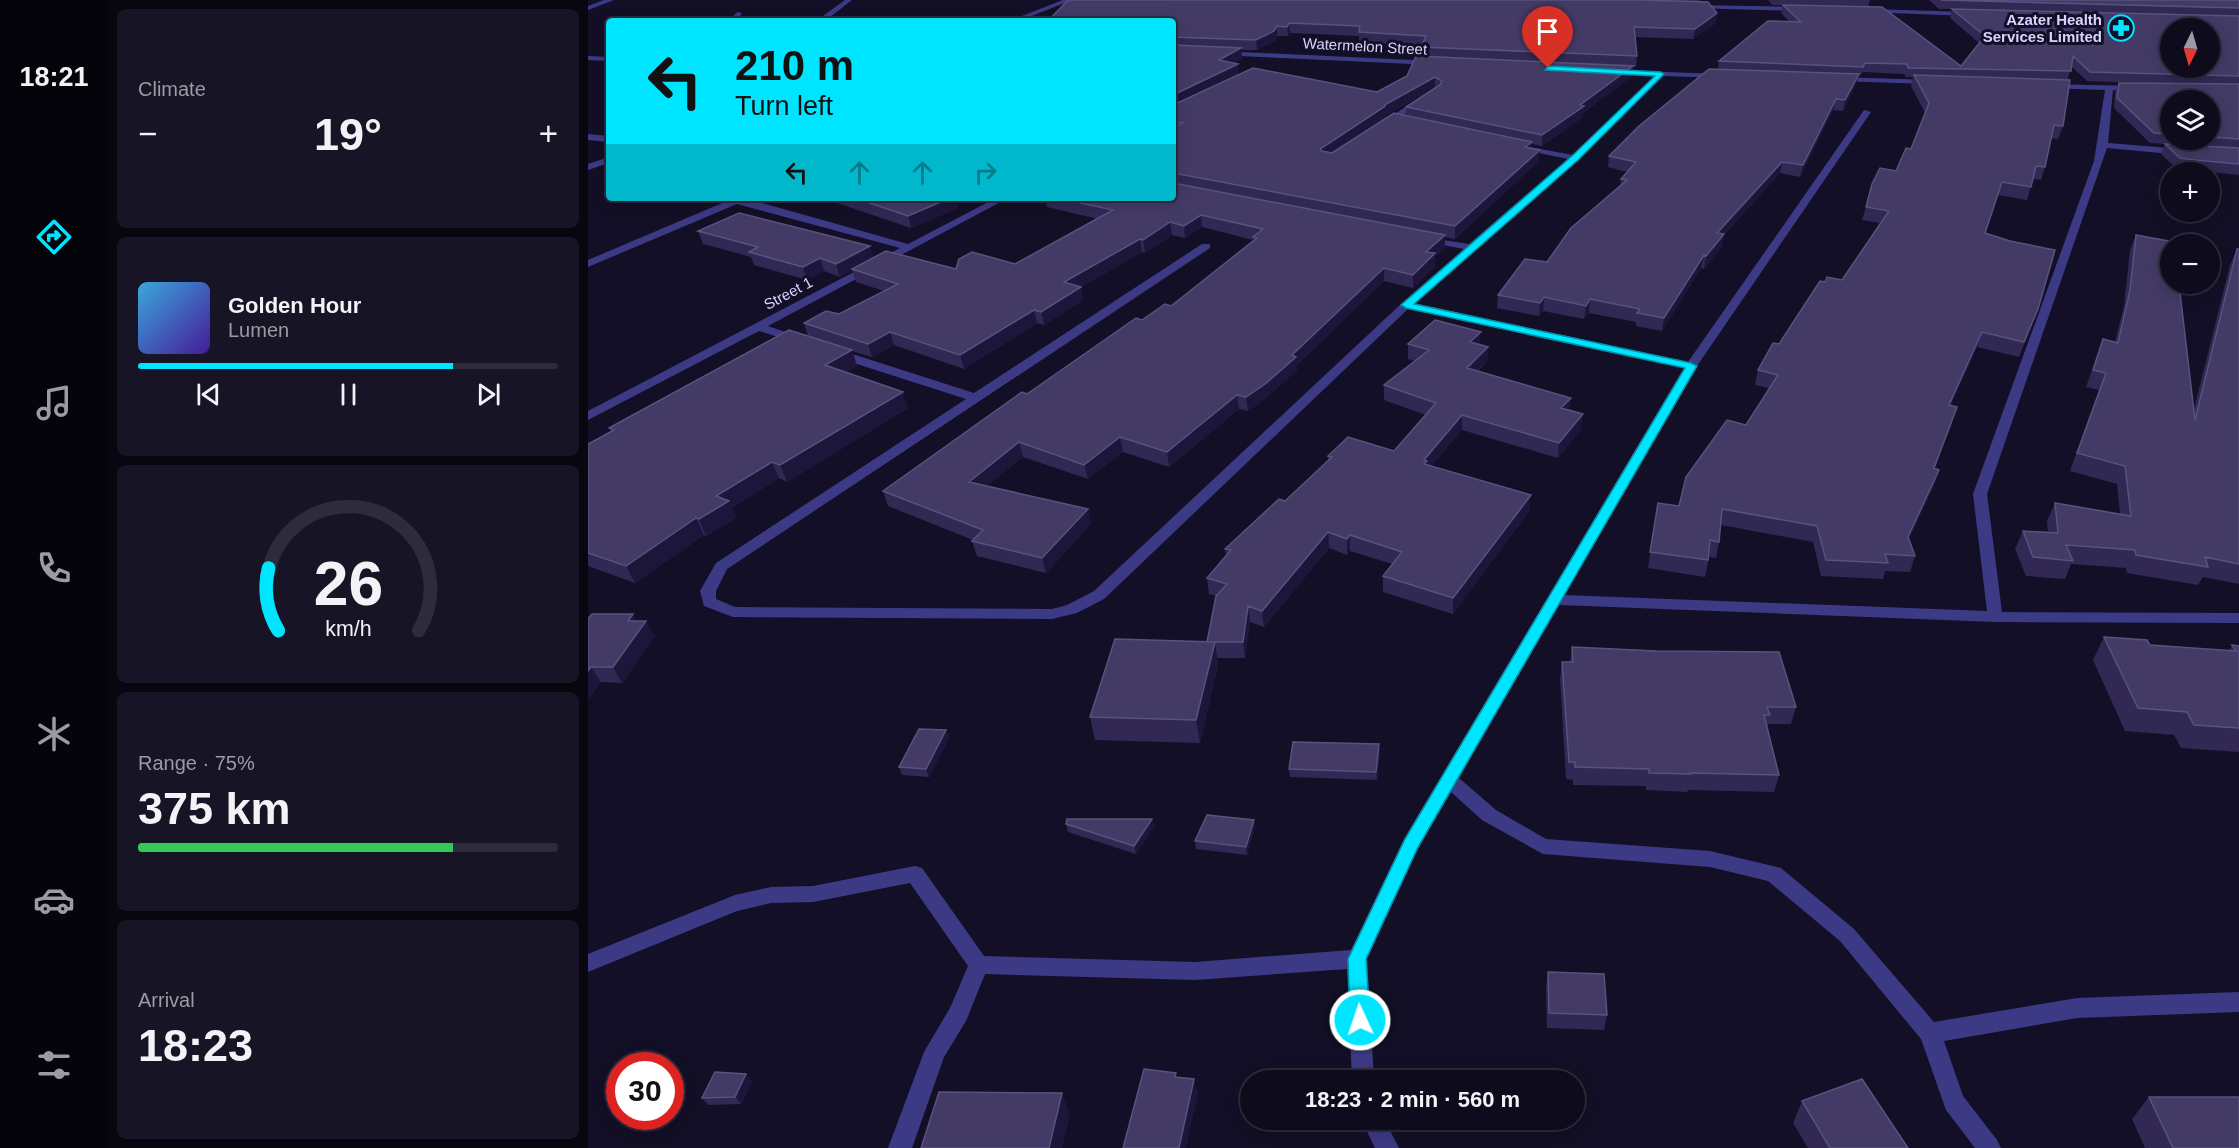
<!DOCTYPE html>
<meta charset="utf-8">
<style>
body{margin:0;font-family:Arial,sans-serif;background:#171425;color:#f1f3f6;height:100vh;display:flex;flex-direction:column;font-size:22px;white-space:nowrap}
*{box-sizing:border-box;margin:0}
p{font-size:20px;color:#9b9ba3}
.icon{flex:none;width:33px;height:33px;fill:none;stroke:currentColor;stroke-width:2;stroke-linecap:round;stroke-linejoin:round}
.map{position:relative;flex:1;overflow:hidden}
.drawer{display:flex;flex-direction:column;gap:9px;padding:9px;background:#08060f;width:480px}
.drawer>*{flex:none}
.hud{position:absolute;left:18px;top:18px;width:570px;height:183px;border-radius:6px;box-shadow:0 3px 15px #0003,0 0 0 2px #2e2b3b;background:#00e5ff;color:#111;overflow:hidden}
.needle{width:39px;rotate:185deg}
.tools{position:absolute;left:1572px;top:18px;display:grid;gap:12px}
.tools a{display:grid;place-items:center;width:60px;height:60px;border-radius:50%;background:#0e0b1c;box-shadow:0 3px 15px #0003,0 0 0 2px #2e2b3b;font-size:30px}
.speed{position:absolute;left:18px;top:1052px;display:flex;gap:12px;font-size:30px;font-weight:700;text-align:center}
.speed>*{display:grid;place-content:center;width:78px;height:78px;border-radius:50%;background:#0e0b1c;box-shadow:0 3px 15px #0003,0 0 0 2px #2e2b3b;line-height:1}
.speed .limit{border:9px solid #d22;background:#fff;color:#111}
.pin{position:absolute;display:grid;place-items:center;width:51px;height:51px;color:#fff;margin:-62px -26px;border-radius:50% 50% 50% 0;rotate:-45deg;box-shadow:0 0 6px #0007}
.pin .icon{rotate:45deg}
.me{position:absolute;width:66px;margin:-33px;rotate:357deg;stroke-linejoin:round;filter:drop-shadow(0 0 4px #0008)}
.turn{display:flex;align-items:center;gap:21px;height:126px;padding:0 30px;font-size:27px}
.turn .icon{width:78px;height:78px;stroke-width:2.5}
.turn b{display:block;font-size:42px;line-height:51px}
.lanes{display:flex;align-items:center;height:57px;padding:0 30px;background:#0003;justify-content:center;gap:30px;direction:ltr}
.lanes .off{opacity:.35}
.big{font-size:45px;font-weight:700;line-height:1.1}
.drawer .tile{flex:1;display:flex;flex-direction:column;justify-content:center;gap:9px;min-width:0;padding:0 21px;border-radius:9px;background:#171425}
.drawer .dial{align-items:center;gap:0}
.dial svg{height:156px;overflow:visible;fill:none;stroke:#2e2b3b;stroke-width:7;stroke-linecap:round;text-anchor:middle}
.dial text{fill:#f1f3f6;stroke:none}
.song{display:flex;align-items:center;gap:18px}
.cover{width:72px;height:72px;border-radius:9px;background:linear-gradient(135deg,hsl(200 70% 55%),hsl(260 70% 35%))}
.played{height:6px;border-radius:3px;background:linear-gradient(90deg,#00e5ff 75%,#2e2b3b 75%)}
.keys{display:flex;justify-content:space-around;direction:ltr}
.heat{display:flex;justify-content:space-between;align-items:center;font-size:33px;direction:ltr}
.charge{height:9px;border-radius:4px;background:linear-gradient(90deg,#34c759 75%,#2e2b3b 0)}
.trip{position:absolute;left:652px;top:1070px;width:345px;height:60px;border-radius:30px;background:#0e0b1c;box-shadow:0 3px 15px #0003,0 0 0 2px #2e2b3b;font-weight:700;line-height:60px;text-align:center}
main{display:flex;flex:1;min-height:0}
.menu{display:flex;flex-direction:column;width:108px;justify-content:space-around;align-items:center;background:#06040b;color:#9b9ba3}
.menu .icon{width:42px;height:42px}
.menu .current{color:#00e5ff}
.menu b{font-size:27px;color:#f1f3f6}
.map>svg:first-child{display:block}
.lines{fill:none;stroke-linecap:round;stroke-linejoin:round}
.minor{fill:#3d3a85;fill-rule:evenodd}
.wall{fill:#312854;fill-rule:evenodd}
.shaded-wall{fill:#1d163a}
.building{fill:#433a66;stroke:#5a527e;stroke-width:1.5;fill-rule:evenodd}
.route{fill:#00e5ff;stroke:#0095a6;stroke-width:1.5}
.labels{text-anchor:middle;dominant-baseline:central;stroke-width:6;stroke-linejoin:round;paint-order:stroke}
.far-poi-label{font-size:15px;font-weight:bold;fill:#d9d4ff;stroke:#130f26;text-anchor:end}
.far-street-label{font-size:15px;fill:#d9d4ff;stroke:#130f26}
</style>
<main>
<nav class="menu">
<b>18:21</b>
<svg class="icon current" aria-label="directions" viewBox="0 0 24 24"><path d="M12 3l9 9-9 9-9-9zM9 14v-3h6M13 9l2 2-2 2"/></svg>
<svg class="icon" aria-label="music" viewBox="0 0 24 24"><path d="M9 18V5l10-2v13"/><circle cx="6" cy="18" r="3"/><circle cx="16" cy="16" r="3"/></svg>
<svg class="icon" aria-label="phone" viewBox="0 0 24 24"><path d="M5 4h4l2 5-3 2q2 4 5 5l2-3 5 2v4C11 20 4 13 5 4z"/></svg>
<svg class="icon" aria-label="climate" viewBox="0 0 24 24"><path d="M12 3v18M4 7l16 10M4 17L20 7"/></svg>
<svg class="icon" aria-label="car" viewBox="0 0 24 24"><path d="M5 17H2v-5l4-1 3-4h7l3 4 3 1v5h-3M9 17h6M6 11h13"/><circle cx="7" cy="17" r="2"/><circle cx="17" cy="17" r="2"/></svg>
<svg class="icon" aria-label="filters" viewBox="0 0 24 24"><path d="M4 7h16M4 17h16"/><circle cx="9" cy="7" r="2"/><circle cx="15" cy="17" r="2"/></svg>
</nav>
<section class="drawer">
<div class="tile"><p>Climate</p>
<div class="heat"><a>−</a><b class="big">19°</b><a>+</a></div>
</div>
<div class="tile">
<div class="song"><i class="cover"></i><div><b>Golden Hour</b><p>Lumen</p></div></div>
<div class="played"></div>
<div class="keys"><svg class="icon" aria-label="previous" viewBox="0 0 24 24"><path d="M18 5L8 12l10 7zM5 5v14"/></svg><svg class="icon" aria-label="pause" viewBox="0 0 24 24"><path d="M8 5v14M16 5v14"/></svg><svg class="icon" aria-label="next" viewBox="0 0 24 24"><path d="M6 5l10 7-10 7zM19 5v14"/></svg></div>
</div>
<div class="tile dial"><svg viewBox="0 0 100 80">
<path d="M14 69A42 42 0 1 1 86 69"/>
<path d="M14 69A42 42 0 0 1 9 37" stroke="#00e5ff"/>
<text x="50" y="56" font-size="32" font-weight="700">26</text>
<text x="50" y="72" font-size="11">km/h</text>
</svg></div>
<div class="tile"><p>Range · 75%</p><b class="big">375 km</b><div class="charge"></div></div>
<div class="tile"><p>Arrival</p><b class="big">18:23</b></div>
</section>
<div class="map">
<svg width="1651" height="1148" viewBox="0 0 1651 1148">
<rect width="100%" height="100%" fill="#130f26"/>
<g class="lines">
<path class="minor" d="M16,0H26L0,10V6Z
M257,0H264L237,21H228Z
M475,0H484L431,21H421Z
M1105,5L1213,7L1216,9L1213,11L1103,8Z
M1279,9L1381,12L1384,14L1381,16L1277,12Z
M149,12L154,13L149,21H141Z
M633,51L846,61L850,63L846,65L630,55L629,53Z
M0,56L21,57V61L0,60Z
M1023,70L1133,74L1137,76L1133,78L1075,76L990,160L826,303L1100,362L1276,110L1283,112L1109,366L976,595L1399,611L1385,494L1506,161L1517,90L1460,88L1456,86L1460,84L1547,86L1551,88L1550,90H1525L1520,143L1594,149L1598,152L1594,155L1519,148L1399,494L1414,612L1651,613V623L1407,622L971,605L871,778L908,810L958,839L1122,851L1193,868L1266,929L1346,1022L1489,998L1651,992V1012L1489,1018L1356,1041L1375,1096L1409,1140L1413,1148H1387L1358,1110L1333,1039L1252,941L1180,881L1122,867L955,854L894,820L863,792L831,847L779,959L786,1080H764L759,969L607,980L397,974L378,1021L356,1057L324,1148H300L336,1052L362,1008L380,966L322,883L225,902L183,903L149,911L0,972V954L147,895L183,887L225,886L327,866L334,868L396,956L607,962L763,950L816,839L1096,368L820,309L516,599L489,613L464,619L145,617L116,606L112,591L128,563L378,399L244,356V350H252L386,393L614,244H622V248L139,569L128,591V599L147,607L464,609L479,605L506,591L814,303L876,249L834,241V237L881,244L980,159L931,149V145L985,155L1067,76L1026,74H1023Z
M1250,77L1343,80L1347,82L1343,84L1247,81V77Z
M833,97L840,99L798,126L791,124Z
M0,134L21,136V142L0,140Z
M21,157V163L0,170V164Z
M134,198H156L320,244L408,198H420L180,326L215,338V342H207L171,331L0,420V411L312,248L149,204L0,267V260L139,201Z
M773,1119H796L811,1148H787Z"/>
</g>
<path class="wall" d="M480,0H1112V2L1128,23L1105,39L1047,37L1049,56L1048,67H1045L1044,76L995,113V117L954,146L944,144L943,148L951,161L867,239L857,237V248L847,256V266L825,288L796,281L708,366L709,370L678,398L660,411L651,409L581,467L535,452L500,479L435,457L398,486L503,524L458,573L389,556L384,541L385,540L300,506L295,491L439,394L554,320L583,306L665,240L614,227L597,238L584,235L557,253L554,252L493,287L495,300L456,325L449,323L376,369L306,345L284,357L264,351L269,366L258,372L320,408L199,482L191,478L144,508L148,518L118,536L116,535L47,583L0,566V444L23,431L21,428L220,336L216,323L251,314L296,291L268,282L264,270L252,277L236,271L219,280L166,265L163,257L115,244L110,231L282,246L285,258L368,269L427,264L510,219L459,207L457,198H585V21ZM702,33L771,36V42L833,46V57L819,76L789,92L651,75L645,63L654,59L653,50H669L687,41L689,36H700ZM847,88L818,107V116L749,150L796,119L798,115Z
M1180,0H1282L1280,7L1373,66L1391,43L1362,18L1364,9H1351L1341,0H1651V175L1603,170L1588,168L1573,154L1577,144L1562,143L1526,108L1527,92L1531,83H1552L1499,81L1483,66L1480,79L1475,126L1470,139L1463,138L1457,167L1453,180L1445,179L1439,200L1410,195L1397,233L1450,309L1444,324L1431,357L1389,347L1362,406L1364,423L1346,469L1351,470L1346,486L1321,539L1327,556L1322,572L1297,571L1295,579L1233,576L1225,542L1133,525L1131,542L1128,558L1121,557L1117,577L1060,568L1070,503L1091,506L1158,425L1181,388L1167,385L1170,370L1191,344L1237,282L1254,280L1292,223L1274,220L1278,207L1308,171L1323,149L1337,113L1323,86L1325,77H1318L1316,74L1275,72L1272,76H1270L1268,84L1255,111L1245,110L1212,177L1192,173L1135,236L1134,247L1116,269L1113,268L1074,331L1048,326V322L1001,313L996,319L955,311L951,316L909,308L910,295L959,262L1032,187L1033,179L1039,172L1020,167L1021,156L1130,69L1131,61L1202,22L1193,13L1195,5H1184ZM1582,100H1622V140H1582Z
M234,198H368L370,208L323,228Z
M1548,235L1606,409L1642,265L1649,249H1651V584L1615,577L1610,585L1539,573L1538,568L1483,564L1477,579L1438,576L1427,549L1435,531L1460,532L1459,521L1467,503L1532,514L1529,484L1482,471L1511,390L1498,387L1509,356L1515,339L1527,342L1536,306L1542,250Z
M820,344L892,345L900,347L899,361L890,371L981,411L993,429L970,458L874,430L843,466L942,510L865,614L795,592V576L804,564L762,551L759,555L741,548L676,627L662,622L657,658H629L630,665L612,743L507,740L502,717L619,642L628,596L621,594L619,578L638,556L637,549L697,501L740,460V456L806,451L838,415L796,400V385L827,361L820,359Z
M0,619L49,621L67,636L34,683L13,682L0,700Z
M1516,637L1562,645L1641,651L1644,645L1651,646V752L1593,748L1586,735L1537,731L1505,660Z
M984,647L1208,707L1203,724H1180L1179,726L1191,775L1186,792L1100,790L1099,792L1058,790V786L985,785V780L978,779L972,679L974,662H982Z
M358,730L361,738L341,777L314,775L311,767Z
M792,752L789,780L702,777L701,769Z
M564,819L566,827L548,854L480,832L478,824Z
M666,820L667,828L659,855L608,849L607,841Z
M960,972L1019,1015L1016,1030L959,1028L958,987Z
M158,1074L164,1082L153,1104L120,1105L114,1098Z
M1561,1097L1651,1148H1557L1544,1119Z
M1214,1101L1320,1148H1220L1205,1123Z"/>
<path class="shaded-wall" d="M1129,13L1128,23L1105,39L1107,29Z
M701,23L702,33L700,36L699,27Z
M689,26V36L687,41L669,50L668,40Z
M653,48L654,59L632,71L631,60Z
M650,64L651,75L585,107V95Z
M1045,66L1044,76L995,113V117L954,146V135L992,105Z
M1271,74L1268,84L1255,111L1257,100Z
M847,77V88L798,115L796,119L733,161L732,149L798,104Z
M1248,99L1245,110L1212,177L1215,165Z
M944,142L943,153L937,147Z
M952,150L951,161L867,239V226Z
M1194,162L1192,173L1135,236L1134,247L1116,269L1118,256L1129,233Z
M353,198H368L370,208L323,228L320,216Z
M613,215L614,227L597,238L596,226Z
M582,222L584,235L557,253L555,240Z
M857,235V248L847,256V266L825,288V275L838,252Z
M552,239L554,252L493,287L495,300L456,325L453,312L476,282Z
M282,246L286,259L264,269V270L252,277L248,264Z
M1116,255L1113,268L1074,331L1076,318Z
M232,258L236,271L219,280L215,267Z
M796,268V281L708,366L709,370L678,398L660,411L658,397Z
M956,297L955,311L951,316L952,303Z
M1002,299L1001,313L996,319L998,306Z
M446,310L449,323L376,369L372,355Z
M302,332L306,345L284,357L280,344Z
M893,332L892,346L882,342Z
M1394,332L1389,347L1356,421L1361,405Z
M900,347L899,361L878,382L879,368Z
M264,350L269,366L242,380L237,365Z
M315,392L320,408L199,482L192,465Z
M649,395L651,409L581,467L579,452Z
M983,398L981,413L973,408Z
M1369,407L1364,423L1340,484L1346,468Z
M995,414L993,429L970,458L971,443Z
M874,415V430L839,472L836,460Z
M532,437L535,452L500,479L496,465Z
M431,442L435,457L385,496L381,482Z
M184,462L191,478L144,508L148,518L118,536L111,519L128,496Z
M1351,470L1346,486L1315,553L1320,537Z
M943,495L942,510L865,614V598Z
M500,509L503,524L458,573L454,558Z
M108,518L116,535L47,583L38,566Z
M740,532L741,548L676,627L674,611Z
M762,535V551L759,555V539Z
M660,606L662,622L657,658L655,642Z
M45,614L53,629L58,621L67,636L34,683L25,667L40,621Z
M627,642L630,665L612,743L608,720Z
M3,667L13,682L0,700V671Z
M358,730L361,738L341,777L338,769Z
M791,744L792,752L789,780L788,772Z
M564,819L566,827L548,854L546,846Z
M666,820L667,828L659,855L658,847Z
M158,1074L164,1082L153,1104L147,1097Z
M606,1079L610,1094L598,1148H591Z
M474,1093L482,1115L474,1148H461Z"/>
<path class="building" d="M480,0H1053L1120,2L1129,13L1107,29L1046,27L1049,56L833,47L838,36L771,32L772,26L701,23L699,27L689,26L686,31L668,40L585,37V21H460Z
M1353,0H1651V8Z
M1195,5L1294,7L1373,66L1397,36L1364,9L1651,16V76L1502,72L1485,56L1483,71L1320,68L1319,64L1277,63L1275,67L1131,61L1180,21L1213,22ZM1582,28H1622V68H1582Z
M585,45L653,48L631,60L650,64L585,95Z
M828,56L1045,66L992,105L996,106L954,135L818,107L852,85L854,81L847,77L798,104L796,107L732,149L734,151L744,153L806,113L944,142L937,147L952,150L867,226L585,173V128L595,123L585,121V105L665,68L789,92L819,76Z
M1121,69L1271,74L1257,100L1248,99L1215,165L1194,162L1129,233L1136,234L1118,256L1116,255L1076,318L1049,313L1052,309L1002,299L998,306L956,297L952,303L910,295L937,259L959,262L983,228L1039,180L1033,179L1048,162L1021,156L1051,126Z
M1326,75L1482,80L1475,126L1466,125L1457,167L1448,166L1443,187L1414,182L1397,233L1422,241L1467,250L1450,309L1436,342L1394,332L1361,405L1369,407L1346,468L1351,470L1320,537L1327,556L1297,554L1300,563L1238,560L1229,526L1134,509L1131,542L1122,540L1120,560L1062,552L1070,503L1091,506L1098,477L1139,420L1158,425L1190,375L1170,370L1185,343L1191,344L1232,281L1237,282L1239,277L1254,280L1301,211L1278,207L1284,184L1292,168L1308,171L1318,148L1323,149L1341,103Z
M1531,83L1651,84V139L1622,137V100H1582V134L1566,133L1529,98Z
M1577,144L1651,148V164L1607,160L1592,158Z
M585,183L857,235L838,252L847,253L825,275L796,268L704,355L708,357L677,384L658,397L649,395L579,452L532,437L496,465L431,442L381,482L500,509L454,558L384,541L395,530L295,491L434,392L439,394L548,318L554,320L577,304L583,306L669,238L665,237L675,229L613,215L596,226L582,222L555,240L552,239L476,282L493,287L453,312L446,310L372,355L302,332L280,344L216,323L238,311L251,314L310,284L264,269L298,251L368,269L371,259L384,252L427,264L525,210L470,198H585Z
M267,198H362L320,216Z
M151,213L282,246L248,264L232,258L215,267L161,252L170,247L110,231Z
M1548,235L1586,242L1587,244H1582V284H1591L1607,420L1649,249H1651V564L1617,557L1620,567L1548,555L1547,550L1478,545L1485,561L1445,557L1435,531L1470,533L1467,503L1543,516L1537,466L1489,453L1518,373L1505,370L1515,339L1530,343L1542,290Z
M847,320L893,332L882,342L900,347L879,368L983,398L973,408L995,414L971,443L874,415L836,460L839,461L836,464L943,495L865,598L795,576L814,552L762,535L759,539L740,532L674,611L660,606L655,642H619L628,596L639,584L619,578L643,550L637,549L691,499L697,501L744,457L740,456L760,437L806,451L848,403L796,385L841,350L820,344Z
M201,330L264,350L237,365L315,392L192,465L184,462L128,496L141,501L111,519L108,518L38,566L0,553V444L26,430L21,428Z
M4,614H45L40,621H58L25,667H3L0,671V619Z
M1516,637L1559,640L1562,645L1648,651L1644,645L1651,646V728L1606,725L1599,712L1550,708Z
M527,639L627,642L608,720L502,717Z
M984,647L1068,651L1191,652L1208,707H1179L1182,715H1176L1191,775L1103,773V774L1061,773V769L987,767V762H981L974,662H985Z
M331,729L358,730L338,769L311,767Z
M705,742L791,744L788,772L701,769Z
M619,815L666,820L658,847L607,841Z
M479,819H564L546,846L478,824Z
M960,972L1016,974L1019,1015L961,1013Z
M556,1069L588,1073L587,1077L606,1079L591,1148H535Z
M127,1072L158,1074L147,1097L114,1098Z
M1274,1079L1320,1148H1242L1214,1101Z
M351,1092L474,1093L461,1148H333Z
M1561,1097H1651V1148H1585Z"/>
<path class="route" d="M960,66L1073,72L1076,74L990,160L826,304L1103,363L1109,366L830,847L778,959L782,1020L779,1026L772,1028L765,1026L762,1020L760,959L817,839L1097,368L818,308L813,305L984,156L1067,76L957,70Z"/>
<defs>
<g id="pharmacy-ring" transform="scale(1.35)"><circle r="9.5" fill="#130f26" stroke="#00e5ff" stroke-width="1.5"/><path d="M-2-6h4v4h4v4h-4v4h-4v-4h-4v-4h4Z" fill="#00e5ff"/></g>
</defs>
<g fill-rule="evenodd">
<use href="#pharmacy-ring" x="1533" y="28"/>
</g>
<g class="labels">
<g class="far-poi-label">
<text x="1514" y="19">Azater Health<tspan x="1514" dy="17">Services Limited</tspan></text>
</g>
<g class="far-street-label">
<text transform="translate(777 46) rotate(3)">Watermelon Street</text>
<text transform="translate(200 293) rotate(-28)">Street 1</text>
</g>
</g>
</svg>
<div class="tools">
<a><svg class="needle" viewBox="-14 -14 28 28"><path d="M0-13l5 13h-10z" fill="#e53935"/><path d="M0 13l5-13h-10z" fill="#9b9ba3"/></svg></a>
<a><svg class="icon" aria-label="layers" viewBox="0 0 24 24"><path d="M12 4l9 5-9 5-9-5zM3 14l9 5 9-5"/></svg></a>
<a>+</a>
<a>−</a>
</div>
<div class="speed"><div class="limit">30</div></div>
<div class="pin" style="left:960px;top:68px;background:#d93025"><svg class="icon" aria-label="arrive" viewBox="0 0 24 24"><path d="M6 21V4h12l-3 4 3 4H6"/></svg></div>
<svg class="me" style="left:772px;top:1020px" viewBox="-20 -20 40 40"><circle r="17" fill="#00e5ff" stroke="#fff" stroke-width="3"/><path d="M0-11L8 9 0 5-8 9z" fill="#fff"/></svg>
<div class="trip">18:23 · 2 min · 560 m</div>
<div class="hud">
<div class="turn"><svg class="icon" aria-label="left" viewBox="0 0 24 24"><path d="M17 20v-9H6M10 6l-5 5 5 5"/></svg><div><b>210 m</b>Turn left</div></div>
<div class="lanes"><svg class="icon" aria-label="left" viewBox="0 0 24 24"><path d="M17 20v-9H6M10 6l-5 5 5 5"/></svg><svg class="icon off" aria-label="ahead" viewBox="0 0 24 24"><path d="M12 20V5M6 11l6-6 6 6"/></svg><svg class="icon off" aria-label="ahead" viewBox="0 0 24 24"><path d="M12 20V5M6 11l6-6 6 6"/></svg><svg class="icon off" aria-label="right" viewBox="0 0 24 24"><path d="M7 20v-9h11M14 6l5 5-5 5"/></svg></div>
</div>
</div>
</main>
